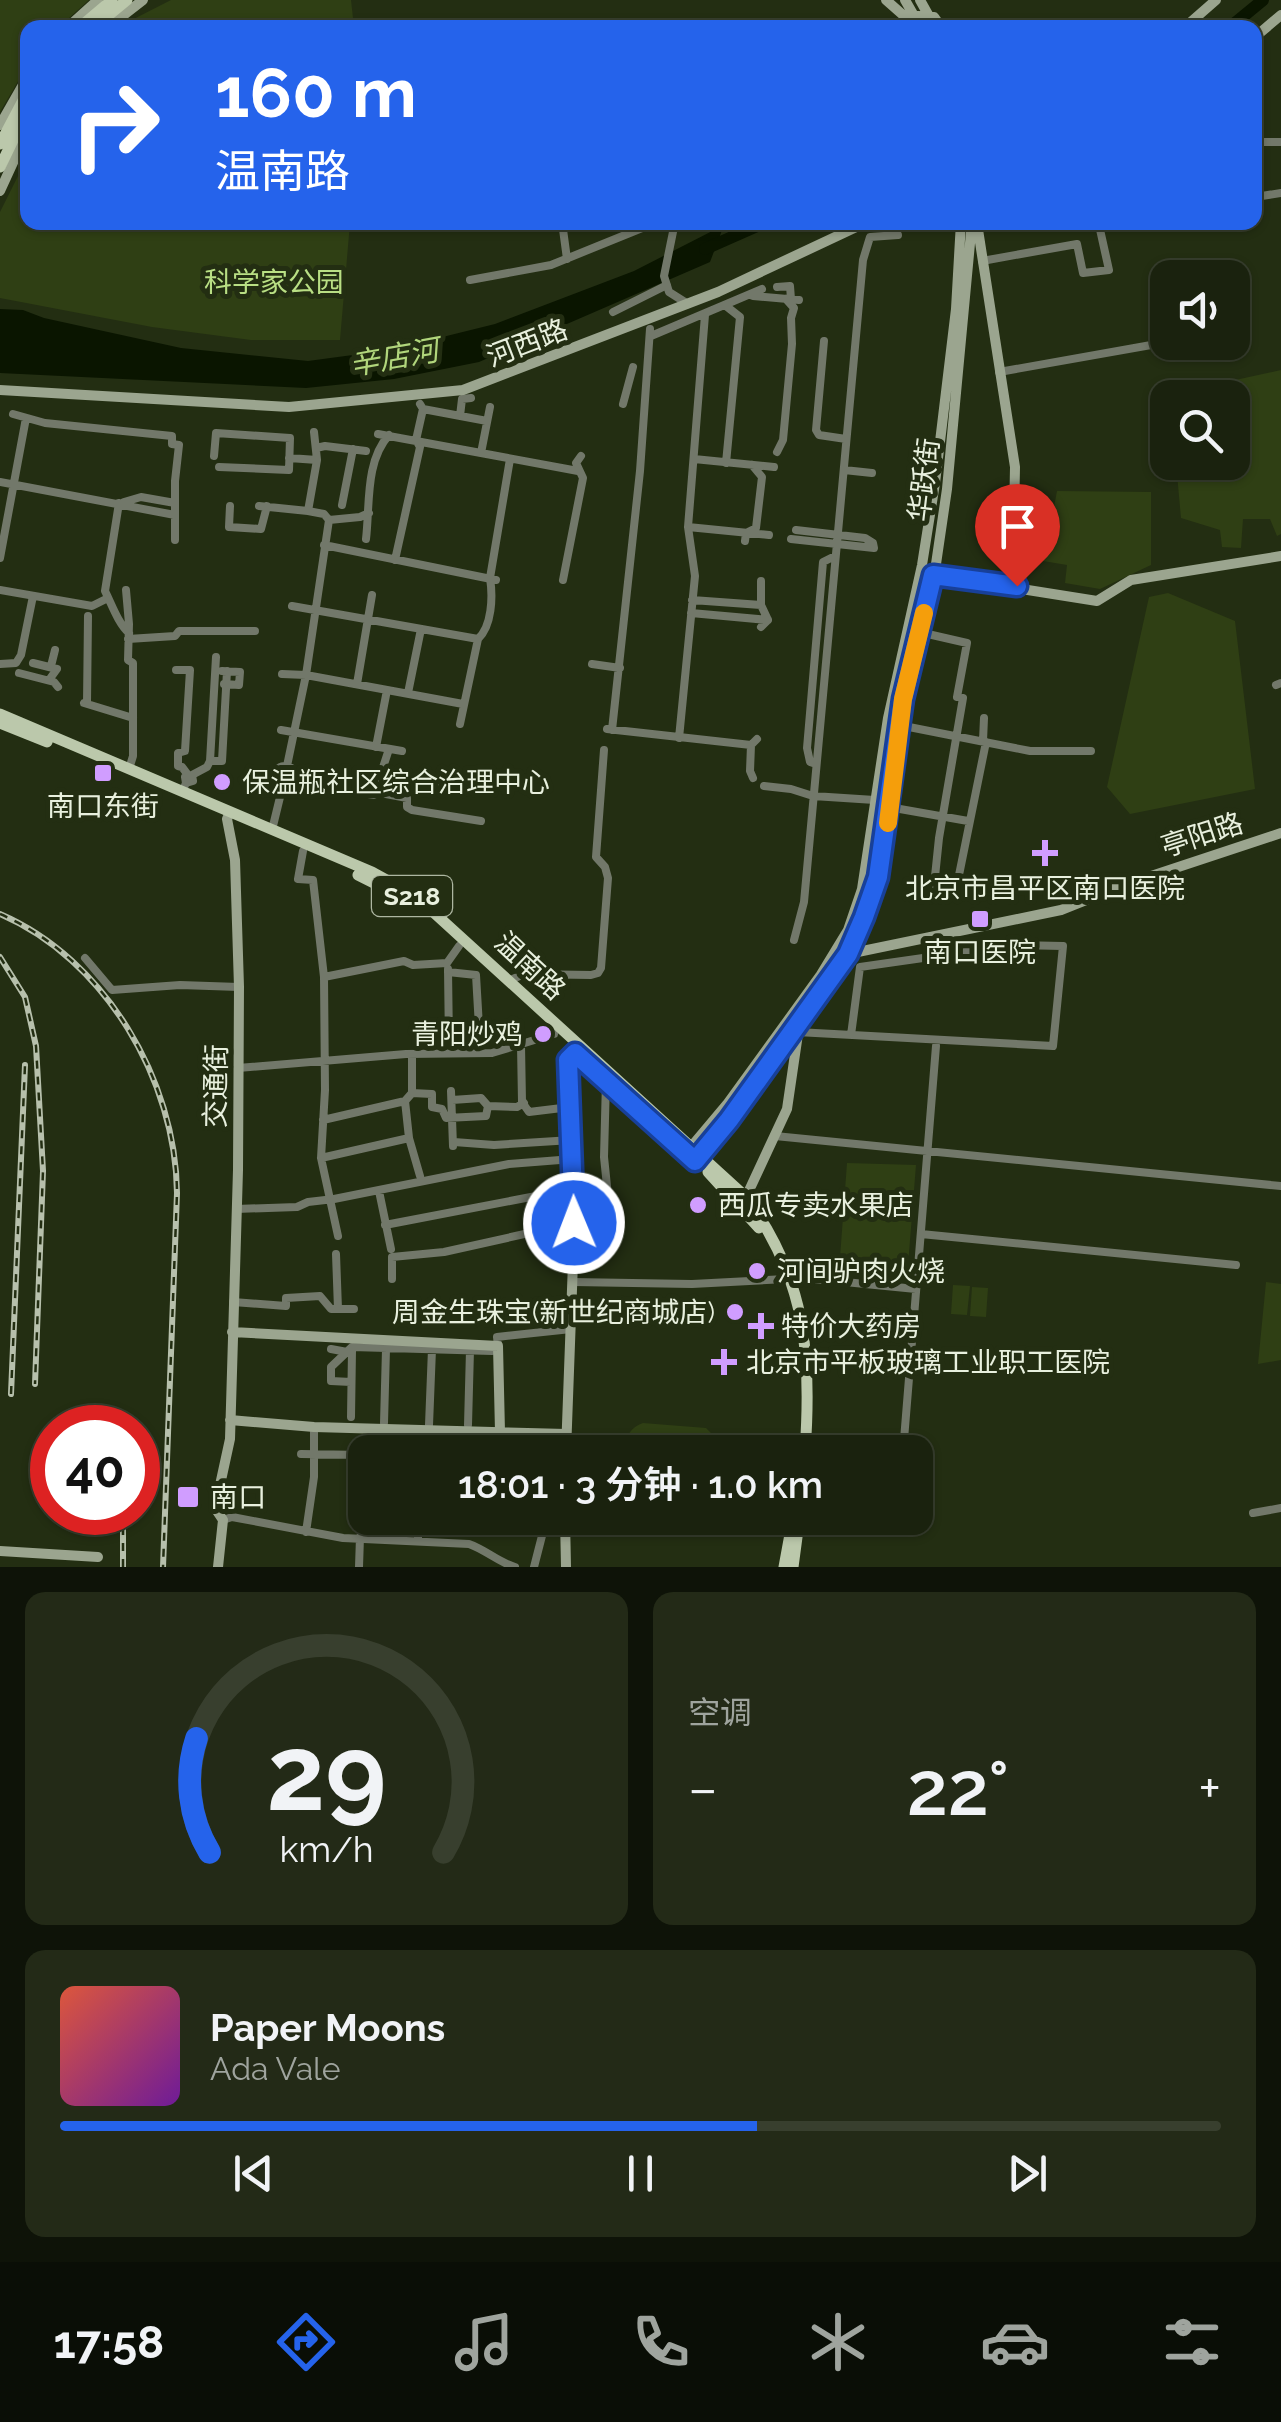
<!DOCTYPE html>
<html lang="zh">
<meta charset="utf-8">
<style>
body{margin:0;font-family:Raleway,"Noto Sans SC",sans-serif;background:#232a17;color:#f1f3f6;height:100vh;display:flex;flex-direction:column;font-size:38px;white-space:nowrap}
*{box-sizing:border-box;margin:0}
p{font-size:32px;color:#9fa49e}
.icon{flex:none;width:55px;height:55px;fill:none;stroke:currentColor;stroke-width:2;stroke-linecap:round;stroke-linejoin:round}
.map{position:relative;height:1567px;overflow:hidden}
.drawer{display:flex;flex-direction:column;gap:25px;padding:25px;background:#0e1308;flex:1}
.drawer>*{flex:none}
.top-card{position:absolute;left:20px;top:20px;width:1242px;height:210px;border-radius:20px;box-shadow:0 2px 8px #0004,0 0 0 2px #383f2e;background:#2563eb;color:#fff;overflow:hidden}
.fabs{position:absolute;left:1150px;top:260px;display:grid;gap:20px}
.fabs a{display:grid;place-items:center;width:100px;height:100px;border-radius:20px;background:#1a220e;box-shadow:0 2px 8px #0004,0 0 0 2px #383f2e;font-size:50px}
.speed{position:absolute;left:30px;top:1405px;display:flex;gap:20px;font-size:50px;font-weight:700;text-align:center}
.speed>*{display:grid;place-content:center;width:130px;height:130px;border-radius:50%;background:#1a220e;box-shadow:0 2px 8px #0004,0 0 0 2px #383f2e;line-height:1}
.speed .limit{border:15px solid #d22;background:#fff;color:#111}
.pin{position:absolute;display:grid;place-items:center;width:85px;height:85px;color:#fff;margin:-102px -42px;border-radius:50% 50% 50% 0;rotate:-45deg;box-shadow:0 0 10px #0007}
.pin .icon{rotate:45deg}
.me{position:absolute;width:110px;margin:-55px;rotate:359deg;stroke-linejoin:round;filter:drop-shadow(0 0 8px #0008)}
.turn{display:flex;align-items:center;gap:35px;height:210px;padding:0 30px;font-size:45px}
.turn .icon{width:130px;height:130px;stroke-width:2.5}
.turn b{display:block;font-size:70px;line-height:85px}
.big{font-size:75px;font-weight:600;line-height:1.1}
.drawer .card{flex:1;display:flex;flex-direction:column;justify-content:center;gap:15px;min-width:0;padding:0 35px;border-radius:20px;background:#232a17}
.drawer .dial{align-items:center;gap:0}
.dial svg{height:260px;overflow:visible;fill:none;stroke:#383f2e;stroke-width:7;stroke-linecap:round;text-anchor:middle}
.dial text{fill:#f1f3f6;stroke:none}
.song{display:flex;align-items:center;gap:30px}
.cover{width:120px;height:120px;border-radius:15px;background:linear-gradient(135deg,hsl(10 70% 55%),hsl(280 70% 35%))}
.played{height:10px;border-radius:5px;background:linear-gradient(90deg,#2563eb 60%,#383f2e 60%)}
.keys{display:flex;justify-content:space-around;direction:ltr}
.heat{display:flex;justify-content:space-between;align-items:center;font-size:55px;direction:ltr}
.drawer .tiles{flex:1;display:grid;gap:25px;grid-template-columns:1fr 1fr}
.card:last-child{grid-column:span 2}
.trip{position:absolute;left:348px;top:1435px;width:585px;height:100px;border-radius:20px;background:#1a220e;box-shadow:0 2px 8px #0004,0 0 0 2px #383f2e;font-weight:600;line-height:100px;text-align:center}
.menu{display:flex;height:160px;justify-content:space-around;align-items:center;background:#0a0e06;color:#9fa49e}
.menu .icon{width:70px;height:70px}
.menu .selected{color:#2563eb}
.menu b{font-size:45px;color:#f1f3f6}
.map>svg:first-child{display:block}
.green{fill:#2f3f14}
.water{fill:#0a1500}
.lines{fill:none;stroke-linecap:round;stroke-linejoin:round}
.river{stroke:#0a1500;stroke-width:12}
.street{stroke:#72786a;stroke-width:8}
.secondary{stroke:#9ba58f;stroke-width:10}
.primary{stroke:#bbc8ab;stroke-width:11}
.rail-casing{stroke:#b7c0ac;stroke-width:6}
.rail{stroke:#232e12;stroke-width:2.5;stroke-dasharray:8;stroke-linecap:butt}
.route-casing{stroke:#184099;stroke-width:25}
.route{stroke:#2563eb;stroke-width:18}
.slow{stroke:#f59e0b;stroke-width:18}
.poi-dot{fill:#d09dff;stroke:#232e12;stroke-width:4}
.labels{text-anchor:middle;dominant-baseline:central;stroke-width:10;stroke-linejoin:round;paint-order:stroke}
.shield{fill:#232e12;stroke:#adb6a1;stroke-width:2.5}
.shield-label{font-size:25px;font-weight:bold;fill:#e8f0de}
.park-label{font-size:28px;fill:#b9df84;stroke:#232e12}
.street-label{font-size:28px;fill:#e8f0de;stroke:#232e12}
.poi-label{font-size:28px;fill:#e8f0de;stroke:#232e12;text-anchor:start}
.water-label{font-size:30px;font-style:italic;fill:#b1d67c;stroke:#232e12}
</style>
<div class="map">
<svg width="1281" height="1567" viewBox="0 0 1281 1567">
<rect width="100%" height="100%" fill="#232e12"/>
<path class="green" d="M0,0H89L59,27L28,28L27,66L0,112Z
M171,0H351L354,27H118Z
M27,158L28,222L350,223L340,340H251L152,327L0,298V212Z
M1281,370V534L1277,536L1270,519H1243L1241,548L1222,547L1220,530L1181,518L1176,463L1232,462V398H1171V394Z
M1057,491L1151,492V565L1100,589L1065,583L1067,565L1025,558L1029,504L1054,507Z
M1168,593L1235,621L1255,789L1130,814L1107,787L1149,597Z
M847,1163L916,1165L907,1278L839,1271Z
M1266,1282L1281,1284V1360L1258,1364Z
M953,1285L970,1286L967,1315L951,1314Z
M972,1287L988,1288L986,1317L970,1316Z
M643,1423L706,1428L719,1441L720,1452H625C624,1439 630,1427 643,1423Z"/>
<path class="water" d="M724,225L710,262L479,362L394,379L306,388L0,373V309L23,310L44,318L181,348L308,361L390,350L495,324L634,271Z"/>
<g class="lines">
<path class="river" d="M1229,28L1263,0
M705,249L766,222"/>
<path class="street" d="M1255,142H1281
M1255,197L1281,193
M562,222L567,259
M675,222L664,276L669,292L688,304
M674,228L695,222
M982,261L1077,244L1083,273L1109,270L1099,225L1111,222
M470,280L551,265L657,222
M777,287L790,286L791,299
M753,296L799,300
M726,306L740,317L726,463
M613,312L667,285
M651,336L762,289
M824,341L816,430L819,435L846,439
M999,372L1168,342
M420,404L423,409L487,421
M623,404L633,367
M13,414L45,423L172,436V444L179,445L175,481V540
M460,416L462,399L471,398
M314,432L317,460L308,511L324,514L329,520
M378,434L578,471
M316,448L325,446L366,451
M777,452L783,440L792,344L791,318L794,308L786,299
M481,453L490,407
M214,456L216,433L290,438L289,470L219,467
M289,458L317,460
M694,459L774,467
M844,470L872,473
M0,482L175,515
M124,502L141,497L175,503
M119,503L105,591C112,605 118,623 129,633
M342,505L353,449
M230,506L229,527L261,529L267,506
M259,506L308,511
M688,527L769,535
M366,539C370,506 365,461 389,435
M791,539L874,548L873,543L865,538L796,530
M745,541L746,533L756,528L762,477L752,465
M324,545L496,580
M0,558L26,418
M395,560L420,447L416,440L423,409
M563,580L583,478L576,463L581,456
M0,590L92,606L108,598
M126,590L129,624L128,660L133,663V756L129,769
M692,600L761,605
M292,606L478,639
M691,613L768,620
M761,627L768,620L761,605V581
M919,632L967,643L957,697
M128,639L175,636L179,631H255
M33,663L57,669L49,680
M0,664L16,663L21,655L33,596
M592,664L620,668
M51,666L55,650
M176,670H190L185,751L178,753V766L182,767L188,775
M222,671L240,672L239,685L224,684
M19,673L54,682L58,687
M282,674L306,675L463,704
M357,684L372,595
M1276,685L1281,683
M408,693L421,629
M963,698L939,838L934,886L952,889L958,880L986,742
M84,703L133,718
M87,703L88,616
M460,724L478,639C492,626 493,597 490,578L510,459
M909,727L1030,751H1091
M607,729L751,745
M281,730L402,751
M612,730L640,471L650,329
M679,738L695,576L688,527L705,315
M983,741L984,718
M376,747L387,690
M210,761H222L227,671
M816,764L810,762L807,748L823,562L835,556
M287,766L306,675L329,520L360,517L369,513
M273 778a12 12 0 1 1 24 0a12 12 0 1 1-24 0Z
M391,774L445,784
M192,775L207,767L210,761L216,657
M394,775L386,794L407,798V807L412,810L481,821
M753,778L750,771L751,745L757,739
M764,786L791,789L813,796L890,801L900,809L968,821
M182,792L186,783L193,781L192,775L185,777L186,783
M356,792L374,795L389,749
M272,830L282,789
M303,851L298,879L313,880L324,977L325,1090L321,1158L338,1236
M794,940L804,902L863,260L870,237L898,235
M85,958L112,990L180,985L239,987
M448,969L449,1044
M448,972L476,975L480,1044
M324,977L404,961L413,965L447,963L459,946
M508,981L524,974L591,975L598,973L601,968L608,878L605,867L596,857L604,750
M797,1032L1053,1046L1063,946L1014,945L860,967L851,1035
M521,1045L522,1102L529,1112L570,1107
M412,1054V1093L405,1101L409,1138L420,1176
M238,1068L406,1054L492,1053L554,1034
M606,1081L604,1157L611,1225
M451,1091L453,1146
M412,1093L432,1094V1107L442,1109L446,1118L486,1116L488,1106
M452,1100L481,1098L488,1106L517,1107L524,1103
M323,1120L405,1101
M775,1136L1281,1186
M454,1142L494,1145L572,1140
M321,1158L409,1138
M379,1191L391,1249
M236,1209L297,1207L308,1202L334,1199L509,1164L573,1159
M385,1225L536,1196
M921,1234L1236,1265
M336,1254L338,1309
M392,1279V1257L444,1252L574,1223
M573,1282L692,1284L804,1278L916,1289
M233,1302L286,1306V1298L320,1296L331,1309H354
M498,1346L497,1337L571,1329
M331,1349L347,1352
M351,1382L331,1381V1367L352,1347L492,1351
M351,1417L352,1350
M384,1423L386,1349
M429,1425L432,1349
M468,1425L470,1350
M903,1452L936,1046
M301,1454L365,1455
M1253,1513L1281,1508
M418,1518V1539
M223,1520L232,1517L343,1538L469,1544C486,1550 498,1562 515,1567
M306,1532L314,1477V1427
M359,1567L360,1537
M534,1567L544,1528"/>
<path class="secondary" d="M886,0L903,15L934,17L942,28
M905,0L921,28
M920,0L930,18
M67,28L98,0
M107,28L143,0
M1184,28L1216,0
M1255,37L1281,15
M0,125L28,76
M0,191L28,130
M977,223L1015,467L1013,567L1007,579L1000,584
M0,390L289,407L463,390L718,292L867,222
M933,575L1097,601L1131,580L1281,556
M848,954L1061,910L1121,886L1281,833
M686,1153L728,1103L820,976L848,930L862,889L888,718L922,565L935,483L956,309L961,222
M695,1161L729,1120L848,954L878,877L903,699L936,564L947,489L972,222
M740,1202L746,1197L787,1109L799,1027
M232,1332L498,1346L500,1432
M230,1420L314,1427L566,1434
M566,1452L575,1208L568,1061L581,1047
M565,1518L566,1567
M0,1551L98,1557
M218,1567L223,1520L215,1508L230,1439L238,1170L239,987L235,860L227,819L230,812"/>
<path class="primary" d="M79,28L112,0
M93,28L127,0
M0,144L28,91
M0,167L28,109
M0,714L372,872L403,889L431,910L746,1197C806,1279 812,1354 805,1452
M0,723L47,742
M358,875L400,896
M596,1072L690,1157
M708,1172L759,1228
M784,1567L793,1518
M793,1567L799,1522"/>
<g class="rail-casing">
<path id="rail" d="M0,914C105,959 176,1080 177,1193L163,1567
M0,957L25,997L36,1046L43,1171L35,1384
M11,1394L25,1065
M123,1567V1512"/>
</g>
<use href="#rail" class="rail"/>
</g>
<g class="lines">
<g class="route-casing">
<path id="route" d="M574,1223L568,1060L575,1053L695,1161L729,1120L848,954L864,917L878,877L903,699L933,575L1017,586"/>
</g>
<use href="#route" class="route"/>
<path class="slow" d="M888,823L903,699L924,613"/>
</g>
<g class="poi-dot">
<rect x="93" y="763" width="20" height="20" rx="5"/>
<circle cx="222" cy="782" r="10"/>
<path d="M1040 838h10v10h10v10h-10v10h-10v-10h-10v-10h10z"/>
<rect x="970" y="909" width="20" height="20" rx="5"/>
<circle cx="543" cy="1034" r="10"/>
<circle cx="698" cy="1205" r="10"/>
<circle cx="757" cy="1271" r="10"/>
<circle cx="735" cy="1312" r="10"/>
<path d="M756 1311h10v10h10v10h-10v10h-10v-10h-10v-10h10z"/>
<path d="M719 1347h10v10h10v10h-10v10h-10v-10h-10v-10h10z"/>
<rect x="176" y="1485" width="24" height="24" rx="5"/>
</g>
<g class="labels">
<rect class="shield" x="372" y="876" width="80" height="40" rx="8"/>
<g class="shield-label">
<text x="412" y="896">S218</text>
</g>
<g class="park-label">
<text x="274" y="282">科学家公园</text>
</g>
<g class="street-label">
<text transform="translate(527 343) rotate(-21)">河西路</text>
<text transform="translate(924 480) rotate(-83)">华跃街</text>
<text transform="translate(1202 835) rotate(-18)">亭阳路</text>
<text transform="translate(530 966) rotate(43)">温南路</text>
<text transform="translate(216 1086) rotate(-89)">交通街</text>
</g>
<g class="poi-label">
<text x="242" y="782">保温瓶社区综合治理中心</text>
<text x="103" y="806" text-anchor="middle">南口东街</text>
<text x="1045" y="888" text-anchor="middle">北京市昌平区南口医院</text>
<text x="980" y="952" text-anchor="middle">南口医院</text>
<text x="523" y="1034" text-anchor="end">青阳炒鸡</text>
<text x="718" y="1205">西瓜专卖水果店</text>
<text x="777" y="1271">河间驴肉火烧</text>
<text x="715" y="1312" text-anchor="end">周金生珠宝(新世纪商城店)</text>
<text x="781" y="1326">特价大药房</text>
<text x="746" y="1362">北京市平板玻璃工业职工医院</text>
<text x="210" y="1497">南口</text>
</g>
<g class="water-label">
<text transform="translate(394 357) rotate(-10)">辛店河</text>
</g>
</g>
</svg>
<div class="fabs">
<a><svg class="icon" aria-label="sound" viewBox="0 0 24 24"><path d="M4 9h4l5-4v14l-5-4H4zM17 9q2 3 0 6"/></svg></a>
<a><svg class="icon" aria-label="search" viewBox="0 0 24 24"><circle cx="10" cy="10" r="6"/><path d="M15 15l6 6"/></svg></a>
</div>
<div class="speed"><div class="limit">40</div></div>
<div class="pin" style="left:1017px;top:586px;background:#d93025"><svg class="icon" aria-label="arrive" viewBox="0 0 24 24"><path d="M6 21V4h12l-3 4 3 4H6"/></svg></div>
<svg class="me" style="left:574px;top:1223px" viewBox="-20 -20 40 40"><circle r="17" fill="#2563eb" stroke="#fff" stroke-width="3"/><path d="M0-11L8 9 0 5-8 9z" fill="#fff"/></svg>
<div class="trip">18:01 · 3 分钟 · 1.0 km</div>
<div class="top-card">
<div class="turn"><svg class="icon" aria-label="right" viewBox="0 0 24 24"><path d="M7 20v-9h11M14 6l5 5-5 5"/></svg><div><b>160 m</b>温南路</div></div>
</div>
</div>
<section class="drawer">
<div class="tiles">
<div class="card dial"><svg viewBox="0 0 100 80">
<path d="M14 69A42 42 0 1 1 86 69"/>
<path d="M14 69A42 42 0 0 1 10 34" stroke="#2563eb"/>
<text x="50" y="56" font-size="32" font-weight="700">29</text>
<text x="50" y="72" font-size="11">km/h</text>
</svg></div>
<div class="card"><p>空调</p>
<div class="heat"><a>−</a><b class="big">22°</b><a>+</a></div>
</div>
<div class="card">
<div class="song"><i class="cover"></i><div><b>Paper Moons</b><p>Ada Vale</p></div></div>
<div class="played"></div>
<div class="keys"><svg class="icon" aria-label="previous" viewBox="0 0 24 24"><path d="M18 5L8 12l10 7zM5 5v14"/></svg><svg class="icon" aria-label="pause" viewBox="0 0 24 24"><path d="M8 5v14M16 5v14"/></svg><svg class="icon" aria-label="next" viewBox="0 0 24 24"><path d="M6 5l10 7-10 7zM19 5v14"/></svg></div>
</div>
</div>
</section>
<nav class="menu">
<b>17:58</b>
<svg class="icon selected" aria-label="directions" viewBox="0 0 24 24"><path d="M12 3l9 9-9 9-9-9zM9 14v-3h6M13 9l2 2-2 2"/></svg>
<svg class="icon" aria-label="music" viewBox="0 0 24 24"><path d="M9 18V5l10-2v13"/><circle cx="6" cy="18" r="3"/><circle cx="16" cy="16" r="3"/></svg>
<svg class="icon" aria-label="phone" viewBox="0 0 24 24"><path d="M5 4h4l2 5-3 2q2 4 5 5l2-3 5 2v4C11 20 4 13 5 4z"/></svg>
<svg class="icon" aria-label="climate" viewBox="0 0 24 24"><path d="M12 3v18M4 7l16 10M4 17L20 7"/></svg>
<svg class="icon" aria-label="car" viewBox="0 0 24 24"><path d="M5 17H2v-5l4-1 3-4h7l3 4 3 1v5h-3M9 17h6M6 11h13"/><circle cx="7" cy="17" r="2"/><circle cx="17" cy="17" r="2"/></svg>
<svg class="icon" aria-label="filters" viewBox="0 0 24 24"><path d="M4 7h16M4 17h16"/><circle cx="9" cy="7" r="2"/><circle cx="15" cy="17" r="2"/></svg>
</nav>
